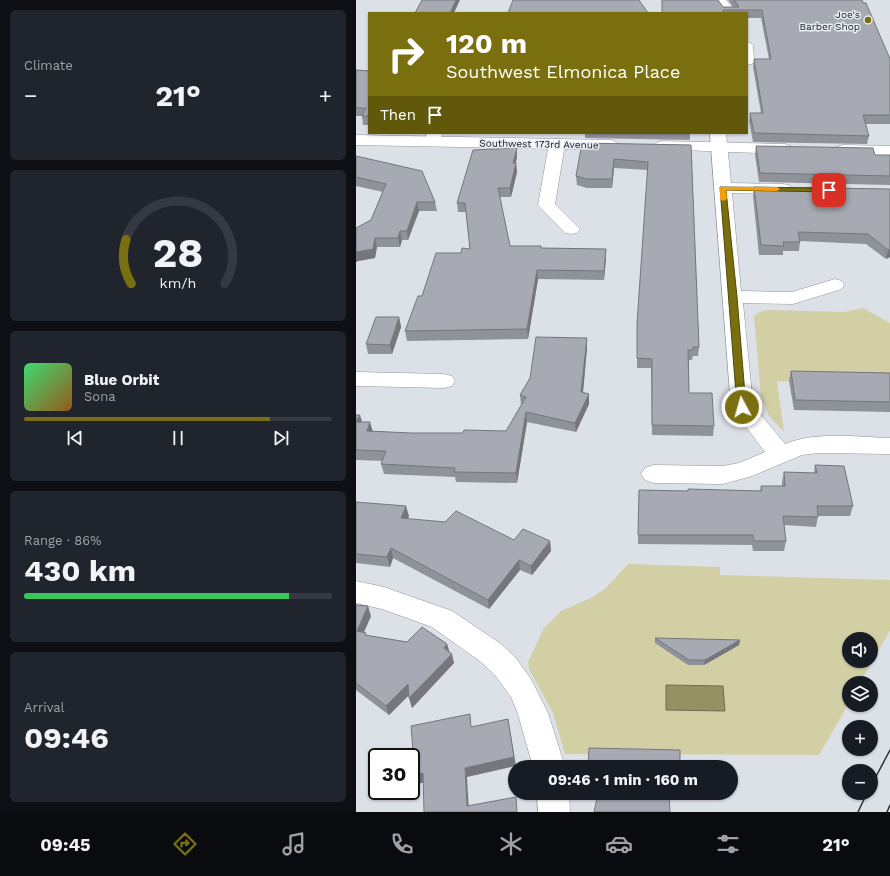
<!DOCTYPE html>
<meta charset="utf-8">
<style>
body{margin:0;font-family:"Work Sans",sans-serif;background:#20242c;color:#f1f3f6;height:100vh;display:flex;flex-direction:column;font-size:15px;white-space:nowrap}
*{box-sizing:border-box;margin:0}
p{font-size:13px;color:#9ea1a6}
.icon{flex:none;width:22px;height:22px;fill:none;stroke:currentColor;stroke-width:2;stroke-linecap:round;stroke-linejoin:round}
.map{position:relative;flex:1;overflow:hidden}
.side{display:flex;flex-direction:column;gap:10px;padding:10px;background:#0d0f14;width:356px}
.side>*{flex:none}
.hud{position:absolute;left:12px;top:12px;width:380px;height:122px;border-radius:0px;box-shadow:0 1px 3px #0004;background:#7a6f0e;color:#fff;overflow:hidden}
.controls{position:absolute;left:486px;top:632px;display:grid;gap:8px}
.controls a{display:grid;place-items:center;width:36px;height:36px;border-radius:50%;background:#171b24;box-shadow:0 1px 3px #0004;font-size:20px}
.speed{position:absolute;left:12px;top:748px;display:flex;gap:8px;font-size:20px;font-weight:700;text-align:center}
.speed>*{display:grid;place-content:center;width:52px;height:52px;border-radius:50%;background:#171b24;box-shadow:0 1px 3px #0004;line-height:1}
.speed .limit{border:2px solid #111;border-radius:6px;background:#fff;color:#111}
.pin{position:absolute;display:grid;place-items:center;width:34px;height:34px;color:#fff;margin:-17px;border-radius:8px;box-shadow:0 2px 6px #0006}
.me{position:absolute;width:44px;margin:-22px;rotate:354deg;stroke-linejoin:round;filter:drop-shadow(0 0 3px #0008)}
.turn{display:flex;align-items:center;gap:14px;height:84px;padding:0 12px;font-size:18px}
.turn .icon{width:52px;height:52px;stroke-width:2.5}
.turn b{display:block;font-size:28px;line-height:34px}
.then{display:flex;align-items:center;height:38px;padding:0 12px;background:#0003;gap:8px;font-size:15px}
.big{font-size:30px;font-weight:700;line-height:1.1}
.side .widget{flex:1;display:flex;flex-direction:column;justify-content:center;gap:6px;min-width:0;padding:0 14px;border-radius:6px;background:#20242c}
.side .dial{align-items:center;gap:0}
.dial svg{height:104px;overflow:visible;fill:none;stroke:#363941;stroke-width:7;stroke-linecap:round;text-anchor:middle}
.dial text{fill:#f1f3f6;stroke:none}
.song{display:flex;align-items:center;gap:12px}
.cover{width:48px;height:48px;border-radius:6px;background:linear-gradient(135deg,hsl(140 70% 55%),hsl(30 70% 35%))}
.played{height:4px;border-radius:2px;background:linear-gradient(90deg,#7a6f0e 80%,#363941 80%)}
.keys{display:flex;justify-content:space-around;direction:ltr}
.heat{display:flex;justify-content:space-between;align-items:center;font-size:22px;direction:ltr}
.charge{height:6px;border-radius:3px;background:linear-gradient(90deg,#34c759 86%,#363941 0)}
.trip{position:absolute;left:152px;top:760px;width:230px;height:40px;border-radius:20px;background:#171b24;box-shadow:0 1px 3px #0004;font-weight:700;line-height:40px;text-align:center}
.tabs{display:flex;height:64px;justify-content:space-around;align-items:center;background:#090b0e;color:#9ea1a6}
.tabs .icon{width:28px;height:28px}
.tabs .on{color:#7a6f0e}
.tabs b{font-size:18px;color:#f1f3f6}
main{display:flex;flex:1;min-height:0}
.map>svg:first-child{display:block}
.green{fill:#d3cfa5;fill-rule:evenodd}
.water{fill:#969164;stroke:#706d4e}
.lines{fill:none;stroke-linecap:round;stroke-linejoin:round}
.street-casing{stroke:#91949b;stroke-width:1}
.secondary-casing{stroke:#91949b;stroke-width:1}
.street{fill:#fff;fill-rule:evenodd}
.secondary{fill:#fff;fill-rule:evenodd}
.tram{stroke:#2d2f32;stroke-width:1.5}
.wall{fill:#909299}
.shaded-wall{fill:#75777d}
.building{fill:#a7aab2;stroke:#75777d}
.route{fill:#7a6f0e;stroke:#4f4809}
.slow{fill:#f59e0b}
.poi-dot{fill:#7a6f0e;stroke:#e9edf5;stroke-width:1.5}
.labels{text-anchor:middle;dominant-baseline:central;stroke-width:3;stroke-linejoin:round;paint-order:stroke}
.far-poi-label{font-size:10px;fill:#17181b;stroke:#e9edf5;text-anchor:end}
.far-street-label{font-size:10px;fill:#17181b;stroke:#e9edf5}
</style>
<main>
<section class="side">
<div class="widget"><p>Climate</p>
<div class="heat"><a>−</a><b class="big">21°</b><a>+</a></div>
</div>
<div class="widget dial"><svg viewBox="0 0 100 80">
<path d="M14 69A42 42 0 1 1 86 69"/>
<path d="M14 69A42 42 0 0 1 10 35" stroke="#7a6f0e"/>
<text x="50" y="56" font-size="32" font-weight="700">28</text>
<text x="50" y="72" font-size="11">km/h</text>
</svg></div>
<div class="widget">
<div class="song"><i class="cover"></i><div><b>Blue Orbit</b><p>Sona</p></div></div>
<div class="played"></div>
<div class="keys"><svg class="icon" aria-label="previous" viewBox="0 0 24 24"><path d="M18 5L8 12l10 7zM5 5v14"/></svg><svg class="icon" aria-label="pause" viewBox="0 0 24 24"><path d="M8 5v14M16 5v14"/></svg><svg class="icon" aria-label="next" viewBox="0 0 24 24"><path d="M6 5l10 7-10 7zM19 5v14"/></svg></div>
</div>
<div class="widget"><p>Range · 86%</p><b class="big">430 km</b><div class="charge"></div></div>
<div class="widget"><p>Arrival</p><b class="big">09:46</b></div>
</section>
<div class="map">
<svg width="534" height="812" viewBox="0 0 534 812">
<rect width="100%" height="100%" fill="#dce0e7"/>
<path class="green" d="M507,308L534,323V383L421,381L428,432L413,416L405,396L398,316L406,311L412,310L488,312Z
M272,564L364,567V575L534,580V630L504,683H493V703L463,755L209,754L197,713L173,669L172,662L188,628L205,611L237,597L250,588ZM493,639H515V661H493Z"/>
<path class="water" d="M310,685L367,686L369,711L310,710Z"/>
<g class="lines">
<g class="street-casing">
<path id="street" d="M357,0H370L381,13H368Z
M391,41L397,45L398,61L396,64L391,65Z
M71,133H87L81,144H71L68,141Z
M354,133H370L375,183L427,184L433,185L435,189L433,193L427,194L376,193L385,291L436,292L479,279L486,281L488,285L486,289L437,304L387,303L397,405L429,444C460,431 500,437 534,438V454L463,453L446,455L396,476L367,484L297,483L289,480L285,474L289,468L297,465L367,466L383,463L409,452L375,407Z
M201,139L206,141L209,144L199,204L224,229L221,233L215,234L209,233L182,205L193,144L196,141Z
M0,372L88,374L96,376L99,381L96,386L88,388L0,386Z
M0,581L28,587L96,611L145,644L159,657L175,679L192,713L209,767H177L162,714L155,697L139,675L125,662L76,627L26,609L0,603Z
M181,793H213L214,812H182Z"/>
</g>
<g class="secondary-casing">
<path id="secondary" d="M0,135L255,140L260,142L263,145L260,148L255,150L0,145Z
M305,141L429,144L435,146L437,149L435,152L429,154L300,149L297,146L300,143Z
M487,145L534,146V156L481,153L479,150L481,147Z"/>
</g>
<use href="#street" class="street"/>
<use href="#secondary" class="secondary"/>
<path class="tram" d="M515,786L534,750
M502,812L511,793
M531,812L534,805"/>
</g>
<path class="wall" d="M372,0H506L534,59V124H509L513,136L511,144L397,142L393,121L394,113H405L397,67L398,59H413L405,18H391V13H306L367,7H377Z
M0,70L13,71V125H7L6,116H0Z
M229,133H341L340,134H334V140L229,138Z
M226,143L335,145L343,347L342,356H337L336,360H333V393L358,426L357,436L296,435L295,368H281V324L292,170L258,168L256,188H231L221,185L220,176Z
M400,146L519,155H534V185L403,182L399,155Z
M0,156L79,202L81,211H63L52,240H46L44,247H21L19,258L2,261L0,262V228L15,220L27,192L0,186Z
M161,156L160,163L161,172L155,197H144L154,246L185,248L250,249V258L248,280L182,279L172,339L51,341L49,331L66,296L105,253L114,249L110,212H102L101,203Z
M398,187L534,189V257L530,259L510,244L444,241L443,251H427V255H403L397,196Z
M43,317L45,327L36,354H12L10,344Z
M231,338V348L227,393L233,404L220,432L171,422L161,483L100,482L99,477L28,474L25,464L27,461L0,460V415L6,422H14L16,431L55,433H107L150,431L165,405L164,395Z
M435,371L534,373V412L438,410L433,381Z
M459,465L497,506L494,516H462L460,527L428,525L430,541L428,551H397L396,545L282,544L283,490L332,491V489L404,491L405,486H426V482L428,472L458,473Z
M0,502L53,516L51,519L158,540L194,541L195,551L176,575L164,570L133,609L37,558L34,567L0,563Z
M0,605L15,616L8,632L10,633V635L51,642L91,644L93,651L98,663L56,708L53,695L33,715L0,690Z
M299,638L384,640L383,645L348,665H332L299,643Z
M231,793H325L324,800H231Z"/>
<path class="shaded-wall" d="M100,0H104L98,13H94Z
M161,148V156L158,172L157,163Z
M258,159V168L256,188V179Z
M160,163L161,172L155,197L154,188Z
M61,202L63,211L52,240L51,231Z
M44,231L46,240L44,247L42,238Z
M19,238L21,247L19,258L2,261L0,262V252Z
M250,249V258L248,280V271Z
M534,249V257L530,259L532,250Z
M181,270L182,279L172,339L171,329Z
M43,317L45,327L36,354L34,345Z
M231,338V348L226,402L225,392Z
M233,394V404L220,432L219,423Z
M170,412L171,422L161,483L160,473Z
M4,415L7,425L0,422Z
M14,422L17,432L11,431Z
M50,506L53,516L48,528L45,518Z
M194,541L195,551L176,575L175,566Z
M35,548L37,558L34,567L31,557Z
M163,560L164,570L133,609L132,600Z
M12,606L15,616L4,641L1,631Z
M384,640L383,645L348,665L349,660Z
M91,644L94,654L88,648Z
M96,654L98,663L56,708L53,698Z
M52,684L55,693L33,715L30,706Z
M152,719L160,766L111,777L113,812L111,806L109,768Z
M67,773L69,782L62,784L59,775Z"/>
<path class="building" d="M66,0H100L94,13H59Z
M157,0H283L292,13H152Z
M306,0H362L367,7H383L378,0H506L507,3H510L534,59V115H507L513,136L398,133L394,113H407L398,59H415L406,10H367V13H306Z
M0,70L13,71V116H6L10,108H0Z
M226,143L335,145L343,347H337V350H332L333,393H356L358,426L296,425V359L281,358V324L292,162L258,159L256,179H231L220,176Z
M400,146L517,148L519,155H534V176L404,173Z
M161,148L157,163H160L154,188H142L154,246H185V248L250,249L248,271L181,270L171,329L49,331L62,296H66L80,253H105L106,248L114,249L109,203H101L117,150Z
M0,156L66,171L79,202H61L51,231H44L42,238H19L17,249L0,252V228L15,220L30,184L0,177Z
M398,187L534,189V249L532,250L512,234L442,232L444,242H427L428,246L405,245Z
M20,317H43L34,345L10,344Z
M180,337L231,338L225,392L233,394L219,423L170,412L160,473L98,472L99,468L25,464L30,451L0,450V415H4L0,422H14L11,431L55,433H107L108,430L150,431L170,397L164,395L174,378Z
M435,371L534,373V402L439,400Z
M459,465L488,466L497,506H461L462,517L427,516L430,541H398L397,535H282L283,490L332,491V489L406,491L405,486H429L428,472L461,473Z
M0,502L50,506L45,518L89,522L100,511L158,540L167,529L194,541L175,566L163,560L132,600L35,548L31,557L0,554Z
M0,605L12,606L1,631L10,633L9,635L51,642L66,627L91,644L88,648L96,654L53,698L52,684L30,706L0,683Z
M299,638L384,640L349,660H333Z
M114,714L115,727L152,719L158,757L109,768L111,806L160,797L161,812H68L67,773L59,775L55,726Z
M233,748L324,750V767H232Z
M242,793H313L314,812H238Z"/>
<path class="route" d="M364,187L473,188L476,190L473,192L370,190L381,297L390,407L386,410L381,407Z"/>
<path class="slow" d="M364,187H421L424,189L421,191L370,190L371,199L367,201L364,199Z"/>
<circle class="poi-dot" cx="512" cy="20" r="4"/>
<g class="labels">
<g class="far-poi-label">
<text x="504" y="14">Joe's<tspan x="504" dy="12">Barber Shop</tspan></text>
</g>
<g class="far-street-label">
<text transform="translate(183 144) rotate(1)">Southwest 173rd Avenue</text>
</g>
</g>
</svg>
<div class="controls">
<a><svg class="icon" aria-label="sound" viewBox="0 0 24 24"><path d="M4 9h4l5-4v14l-5-4H4zM17 9q2 3 0 6"/></svg></a>
<a><svg class="icon" aria-label="layers" viewBox="0 0 24 24"><path d="M12 4l9 5-9 5-9-5zM3 14l9 5 9-5"/></svg></a>
<a>+</a>
<a>−</a>
</div>
<div class="speed"><div class="limit">30</div></div>
<div class="pin" style="left:473px;top:190px;background:#d93025"><svg class="icon" aria-label="arrive" viewBox="0 0 24 24"><path d="M6 21V4h12l-3 4 3 4H6"/></svg></div>
<svg class="me" style="left:386px;top:407px" viewBox="-20 -20 40 40"><circle r="17" fill="#7a6f0e" stroke="#fff" stroke-width="3"/><path d="M0-11L8 9 0 5-8 9z" fill="#fff"/></svg>
<div class="trip">09:46 · 1 min · 160 m</div>
<div class="hud">
<div class="turn"><svg class="icon" aria-label="right" viewBox="0 0 24 24"><path d="M7 20v-9h11M14 6l5 5-5 5"/></svg><div><b>120 m</b>Southwest Elmonica Place</div></div>
<div class="then">Then<svg class="icon" aria-label="arrive" viewBox="0 0 24 24"><path d="M6 21V4h12l-3 4 3 4H6"/></svg></div>
</div>
</div>
</main>
<nav class="tabs">
<b>09:45</b>
<svg class="icon on" aria-label="directions" viewBox="0 0 24 24"><path d="M12 3l9 9-9 9-9-9zM9 14v-3h6M13 9l2 2-2 2"/></svg>
<svg class="icon" aria-label="music" viewBox="0 0 24 24"><path d="M9 18V5l10-2v13"/><circle cx="6" cy="18" r="3"/><circle cx="16" cy="16" r="3"/></svg>
<svg class="icon" aria-label="phone" viewBox="0 0 24 24"><path d="M5 4h4l2 5-3 2q2 4 5 5l2-3 5 2v4C11 20 4 13 5 4z"/></svg>
<svg class="icon" aria-label="climate" viewBox="0 0 24 24"><path d="M12 3v18M4 7l16 10M4 17L20 7"/></svg>
<svg class="icon" aria-label="car" viewBox="0 0 24 24"><path d="M5 17H2v-5l4-1 3-4h7l3 4 3 1v5h-3M9 17h6M6 11h13"/><circle cx="7" cy="17" r="2"/><circle cx="17" cy="17" r="2"/></svg>
<svg class="icon" aria-label="filters" viewBox="0 0 24 24"><path d="M4 7h16M4 17h16"/><circle cx="9" cy="7" r="2"/><circle cx="15" cy="17" r="2"/></svg>
<b>21°</b>
</nav>
